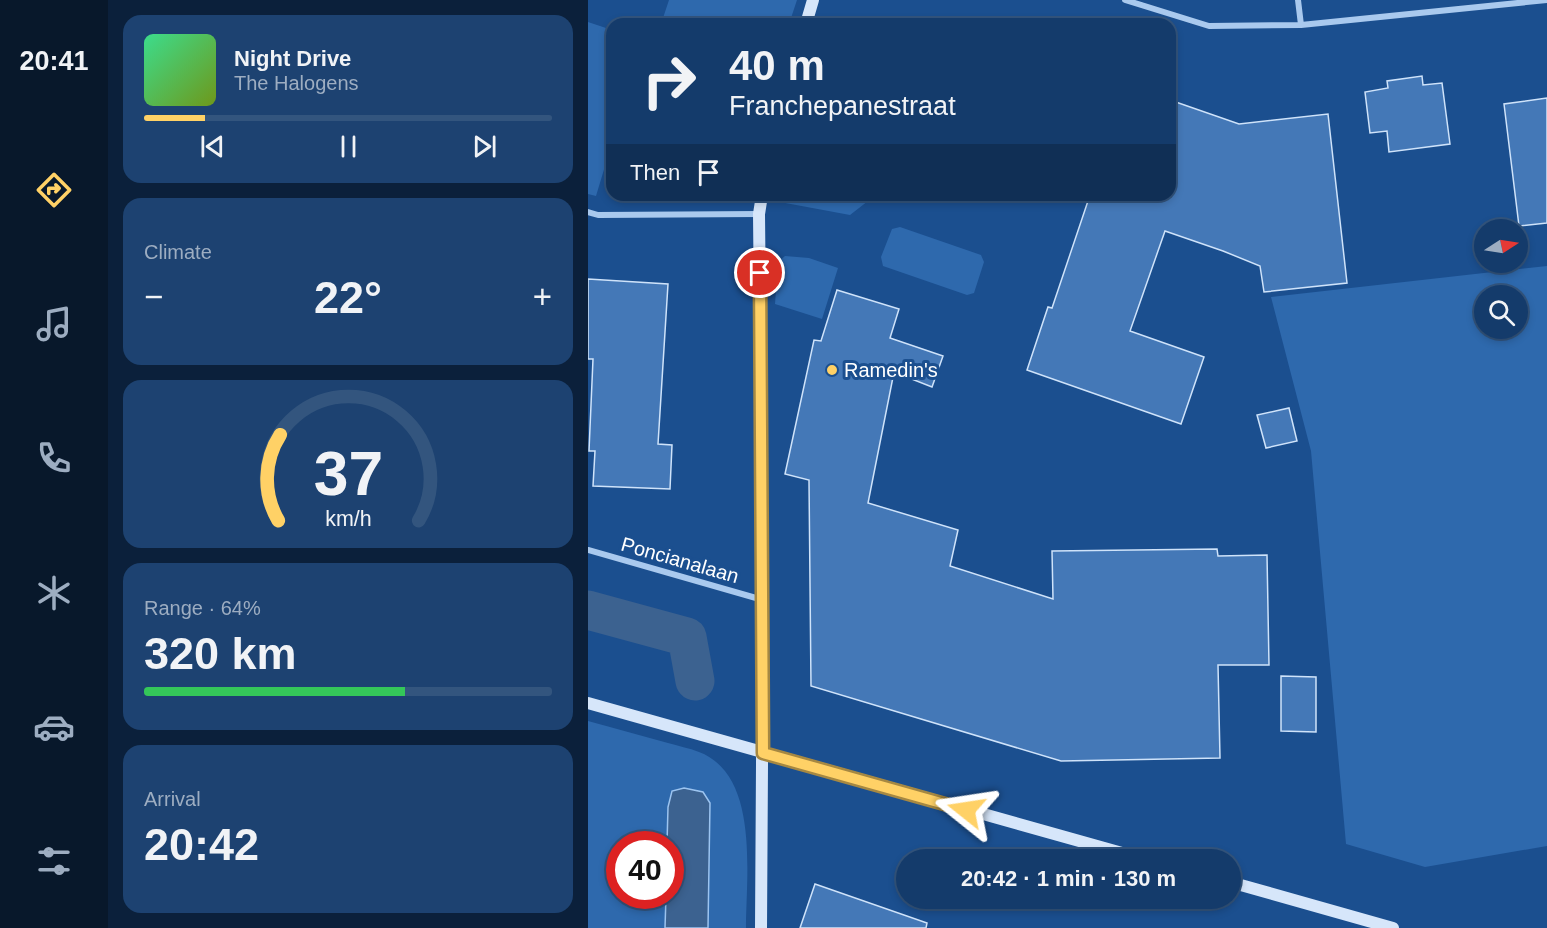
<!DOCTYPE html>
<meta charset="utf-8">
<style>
body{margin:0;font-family:Arial,sans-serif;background:#1d4271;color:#f1f3f6;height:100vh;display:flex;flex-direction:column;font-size:22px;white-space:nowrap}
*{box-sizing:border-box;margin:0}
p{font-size:20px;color:#9dadc1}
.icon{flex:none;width:33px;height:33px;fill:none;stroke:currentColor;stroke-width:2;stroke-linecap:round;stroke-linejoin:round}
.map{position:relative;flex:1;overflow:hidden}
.panel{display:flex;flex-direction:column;gap:15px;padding:15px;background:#0b203b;width:480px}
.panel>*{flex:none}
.banner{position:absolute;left:18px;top:18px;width:570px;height:183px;border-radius:18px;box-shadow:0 3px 9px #0003,0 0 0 2px #33557e;background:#143b6b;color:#f1f3f6;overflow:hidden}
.needle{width:39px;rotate:78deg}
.buttons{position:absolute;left:886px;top:219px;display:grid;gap:12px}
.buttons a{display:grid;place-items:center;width:54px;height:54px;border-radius:50%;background:#143b6b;box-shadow:0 3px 9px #0003,0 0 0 2px #33557e;font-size:30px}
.speed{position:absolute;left:18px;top:831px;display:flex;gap:12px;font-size:30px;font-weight:700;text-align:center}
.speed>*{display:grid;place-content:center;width:78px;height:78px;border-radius:50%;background:#143b6b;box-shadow:0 3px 9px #0003,0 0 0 2px #33557e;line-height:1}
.speed .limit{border:9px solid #d22;background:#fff;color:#111}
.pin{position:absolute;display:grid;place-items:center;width:51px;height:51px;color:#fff;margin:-26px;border:3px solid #fff;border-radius:50%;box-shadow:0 2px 6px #0007}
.me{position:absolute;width:66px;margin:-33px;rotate:285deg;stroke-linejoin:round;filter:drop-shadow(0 0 4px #0008)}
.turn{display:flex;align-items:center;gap:21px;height:126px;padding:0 24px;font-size:27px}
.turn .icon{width:78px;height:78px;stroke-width:2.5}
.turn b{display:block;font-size:42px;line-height:51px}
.then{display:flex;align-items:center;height:57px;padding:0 24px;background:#0003;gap:12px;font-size:22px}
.big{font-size:45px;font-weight:800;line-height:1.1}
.panel .tile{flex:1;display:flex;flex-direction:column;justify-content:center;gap:9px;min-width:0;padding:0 21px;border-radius:18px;background:#1d4271}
.panel .dial{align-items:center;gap:0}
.dial svg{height:156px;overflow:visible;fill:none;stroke:#33557e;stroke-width:7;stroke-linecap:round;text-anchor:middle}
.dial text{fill:#f1f3f6;stroke:none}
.song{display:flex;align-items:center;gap:18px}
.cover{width:72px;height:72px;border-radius:9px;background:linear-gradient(135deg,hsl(150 70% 55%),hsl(80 70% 35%))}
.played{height:6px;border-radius:3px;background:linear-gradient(90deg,#ffd166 15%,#33557e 15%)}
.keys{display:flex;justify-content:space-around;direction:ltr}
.heat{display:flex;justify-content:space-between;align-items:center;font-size:33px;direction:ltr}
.charge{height:9px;border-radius:4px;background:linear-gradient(90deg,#34c759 64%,#33557e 0)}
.trip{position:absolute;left:308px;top:849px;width:345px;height:60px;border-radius:30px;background:#143b6b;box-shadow:0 3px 9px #0003,0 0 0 2px #33557e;font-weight:800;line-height:60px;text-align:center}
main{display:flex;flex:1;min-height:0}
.tabs{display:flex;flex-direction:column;width:108px;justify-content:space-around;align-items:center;background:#08182b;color:#9dadc1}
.tabs .icon{width:42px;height:42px}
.tabs .current{color:#ffd166}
.tabs b{font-size:27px;color:#f1f3f6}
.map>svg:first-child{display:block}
.green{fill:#2e69ad;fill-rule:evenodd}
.water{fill:#3c6290;stroke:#9cc4f0;stroke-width:1.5}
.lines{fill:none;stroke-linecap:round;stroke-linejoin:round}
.canal{stroke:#3c6290;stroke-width:39}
.building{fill:#4478b7;stroke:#cfe3fa;stroke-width:1.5}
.street{stroke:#a9c9ee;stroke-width:6}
.secondary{stroke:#d6e6fa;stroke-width:12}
.route-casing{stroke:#a68842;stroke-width:15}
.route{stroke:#ffd166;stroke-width:10}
.poi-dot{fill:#ffd166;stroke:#1b4f8f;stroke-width:2}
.labels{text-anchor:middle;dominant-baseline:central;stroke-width:6;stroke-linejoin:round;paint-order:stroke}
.poi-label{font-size:20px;fill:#fff;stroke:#1b4f8f;text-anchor:start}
.street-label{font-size:20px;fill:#fff;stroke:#1b4f8f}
</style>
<main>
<nav class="tabs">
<b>20:41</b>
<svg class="icon current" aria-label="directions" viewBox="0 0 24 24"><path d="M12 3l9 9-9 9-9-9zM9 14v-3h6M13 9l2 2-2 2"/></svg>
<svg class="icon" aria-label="music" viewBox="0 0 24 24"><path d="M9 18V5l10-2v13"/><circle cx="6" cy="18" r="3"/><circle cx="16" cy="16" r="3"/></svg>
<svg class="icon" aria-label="phone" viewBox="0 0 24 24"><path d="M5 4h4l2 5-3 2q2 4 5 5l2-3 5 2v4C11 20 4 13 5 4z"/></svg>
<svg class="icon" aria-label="climate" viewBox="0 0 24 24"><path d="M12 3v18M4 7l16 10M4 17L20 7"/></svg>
<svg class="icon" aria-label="car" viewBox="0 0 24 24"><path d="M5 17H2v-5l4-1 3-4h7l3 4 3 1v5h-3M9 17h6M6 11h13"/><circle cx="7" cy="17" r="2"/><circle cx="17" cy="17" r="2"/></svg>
<svg class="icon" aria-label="filters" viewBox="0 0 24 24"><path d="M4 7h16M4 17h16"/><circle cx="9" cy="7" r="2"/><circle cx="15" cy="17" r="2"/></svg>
</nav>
<section class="panel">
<div class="tile">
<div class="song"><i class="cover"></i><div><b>Night Drive</b><p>The Halogens</p></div></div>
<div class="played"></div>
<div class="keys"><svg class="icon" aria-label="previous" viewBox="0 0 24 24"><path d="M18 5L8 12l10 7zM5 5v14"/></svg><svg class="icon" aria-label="pause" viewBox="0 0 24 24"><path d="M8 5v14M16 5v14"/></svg><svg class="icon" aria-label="next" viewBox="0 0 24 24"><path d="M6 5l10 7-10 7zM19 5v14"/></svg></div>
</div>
<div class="tile"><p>Climate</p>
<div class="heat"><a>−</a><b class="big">22°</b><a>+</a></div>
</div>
<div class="tile dial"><svg viewBox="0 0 100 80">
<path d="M14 69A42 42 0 1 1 86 69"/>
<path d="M14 69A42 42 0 0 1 15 25" stroke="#ffd166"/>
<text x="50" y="56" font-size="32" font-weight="700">37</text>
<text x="50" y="72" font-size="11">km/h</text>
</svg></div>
<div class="tile"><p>Range · 64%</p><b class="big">320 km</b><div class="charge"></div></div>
<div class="tile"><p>Arrival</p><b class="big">20:42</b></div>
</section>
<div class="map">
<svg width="959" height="928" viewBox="0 0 959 928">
<rect width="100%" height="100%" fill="#1b4f8f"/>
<path class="green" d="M81,0H209L201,24H73Z
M0,22L24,30V143L8,196L0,194Z
M191,195H281L280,201L262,215L192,202Z
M312,227L393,255L396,262L386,293L379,295L295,266L293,257L304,229Z
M197,256L221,258L250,268L234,319L187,304L190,262Z
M959,266V846L837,867L758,844L723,451L683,297ZM897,296H930V328H897Z
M0,721C27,728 53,736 80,743C90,746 101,748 111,752C172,775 158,876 158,928H120L122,803L96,788L84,792L80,807L79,844H32V896H78L77,928H0Z"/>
<path class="water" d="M96,788L115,792L122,803L120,928H77L78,896H82V844H79L80,807L84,791Z"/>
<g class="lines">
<path class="canal" d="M0,610L99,637L107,681"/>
</g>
<path class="building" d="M834,76L835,85L854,83L862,144L801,152L799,131L782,133L777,92L800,88L799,81Z
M959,98V223L931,226L916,104Z
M582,100L651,124L740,114L759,283L676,292L672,266L635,251L577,231L542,331L616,357L593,424L439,370L460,307L464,308L502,195H582Z
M0,279L80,284L70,444L84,445L82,489L5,486L7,451H1L5,359H0Z
M249,290L311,309L302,338L355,356L344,387L306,372L280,503L370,530L362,566L465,599L464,551L629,549L630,556L679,555L681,665H630L632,758L473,761L223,686L221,480L197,474L226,340L233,341Z
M701,408L709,441L678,448L669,415Z
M693,676L728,677V732L693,731Z
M227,884L339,923L338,928H212Z"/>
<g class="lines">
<path class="street" d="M537,0L621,26L713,25L959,0
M710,0L713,25
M0,212L10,215L171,214
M0,550L175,600"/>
<path class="secondary" d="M218,24L225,0
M0,703L559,860
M642,882L805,928
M173,928L175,600L171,214L174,195"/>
</g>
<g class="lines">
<g class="route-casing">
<path id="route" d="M172,273L175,753L378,810"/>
</g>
<use href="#route" class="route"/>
</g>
<circle class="poi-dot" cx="244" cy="370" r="6"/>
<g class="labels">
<g class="poi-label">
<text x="256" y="370">Ramedin's</text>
</g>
<g class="street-label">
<text transform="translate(92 560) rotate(16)">Poncianalaan</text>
</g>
</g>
</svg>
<div class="buttons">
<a><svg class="needle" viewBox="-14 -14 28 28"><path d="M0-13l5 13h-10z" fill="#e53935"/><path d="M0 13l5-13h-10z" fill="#9dadc1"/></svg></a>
<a><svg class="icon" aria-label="search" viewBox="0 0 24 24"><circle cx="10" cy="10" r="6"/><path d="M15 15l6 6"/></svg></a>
</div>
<div class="speed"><div class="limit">40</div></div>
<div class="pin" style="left:172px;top:273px;background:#d93025"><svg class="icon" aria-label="arrive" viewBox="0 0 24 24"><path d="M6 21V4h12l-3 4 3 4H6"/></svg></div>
<svg class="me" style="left:378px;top:810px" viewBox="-20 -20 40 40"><path d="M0-17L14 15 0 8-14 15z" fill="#ffd166" stroke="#fff" stroke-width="4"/></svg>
<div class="trip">20:42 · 1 min · 130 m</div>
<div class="banner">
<div class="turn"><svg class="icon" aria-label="right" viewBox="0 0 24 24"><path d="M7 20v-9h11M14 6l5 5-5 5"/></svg><div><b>40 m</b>Franchepanestraat</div></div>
<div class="then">Then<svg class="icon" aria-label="arrive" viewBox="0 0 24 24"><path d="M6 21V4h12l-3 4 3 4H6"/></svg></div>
</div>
</div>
</main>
